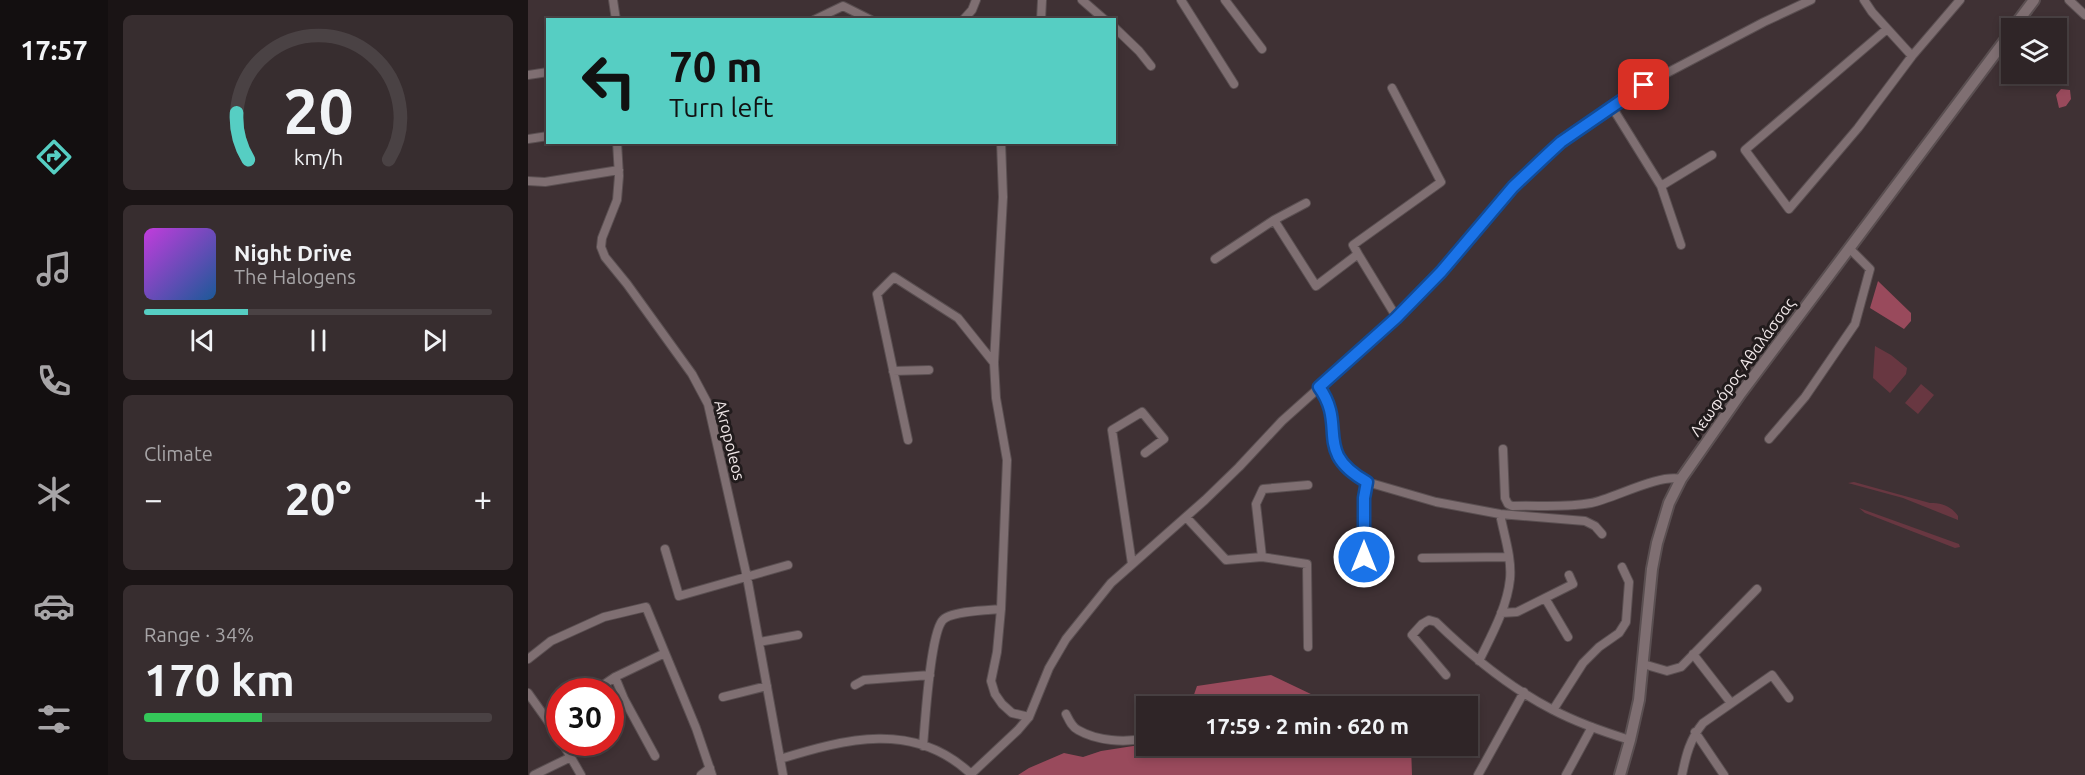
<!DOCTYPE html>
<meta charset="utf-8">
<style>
body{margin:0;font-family:Ubuntu,sans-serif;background:#372d2f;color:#f1f3f6;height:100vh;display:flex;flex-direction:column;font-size:22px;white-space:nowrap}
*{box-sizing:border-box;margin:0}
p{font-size:20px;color:#a7a5a7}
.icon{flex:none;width:33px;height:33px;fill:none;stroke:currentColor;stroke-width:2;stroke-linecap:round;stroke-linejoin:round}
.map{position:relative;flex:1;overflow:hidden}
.side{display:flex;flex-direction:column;gap:15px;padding:15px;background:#1a1415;width:420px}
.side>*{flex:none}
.banner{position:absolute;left:18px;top:18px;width:570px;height:126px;border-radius:0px;box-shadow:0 3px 9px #0003,0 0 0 2px #4a4244;background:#56cec3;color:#111;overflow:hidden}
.controls{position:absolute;left:1473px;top:18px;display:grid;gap:12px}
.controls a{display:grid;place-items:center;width:66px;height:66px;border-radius:0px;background:#2f2527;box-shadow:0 3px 9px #0003,0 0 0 2px #4a4244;font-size:30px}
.speed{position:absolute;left:18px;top:678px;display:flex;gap:12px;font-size:30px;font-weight:700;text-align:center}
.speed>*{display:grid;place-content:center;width:78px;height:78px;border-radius:50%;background:#2f2527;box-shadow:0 3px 9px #0003,0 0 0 2px #4a4244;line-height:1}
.speed .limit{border:9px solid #d22;background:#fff;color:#111}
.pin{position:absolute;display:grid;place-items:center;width:51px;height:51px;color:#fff;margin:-26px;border-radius:12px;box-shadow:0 3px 9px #0006}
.me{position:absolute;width:66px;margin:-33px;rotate:0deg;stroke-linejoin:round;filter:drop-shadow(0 0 4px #0008)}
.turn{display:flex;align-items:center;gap:21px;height:126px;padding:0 24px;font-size:27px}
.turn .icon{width:78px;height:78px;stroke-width:2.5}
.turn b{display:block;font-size:42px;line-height:51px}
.big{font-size:45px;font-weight:700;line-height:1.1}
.side .tile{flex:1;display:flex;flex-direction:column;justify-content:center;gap:9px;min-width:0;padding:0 21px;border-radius:9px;background:#372d2f}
.side .dial{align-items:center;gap:0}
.dial svg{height:156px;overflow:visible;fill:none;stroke:#4a4244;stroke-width:7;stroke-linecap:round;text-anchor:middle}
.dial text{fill:#f1f3f6;stroke:none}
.song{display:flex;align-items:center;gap:18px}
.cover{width:72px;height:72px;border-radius:9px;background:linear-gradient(135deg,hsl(290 70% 55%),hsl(210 70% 35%))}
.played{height:6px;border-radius:3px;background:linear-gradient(90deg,#56cec3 30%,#4a4244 30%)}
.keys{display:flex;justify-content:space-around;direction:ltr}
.heat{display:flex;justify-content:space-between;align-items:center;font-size:33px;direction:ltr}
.charge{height:9px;border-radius:4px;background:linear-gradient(90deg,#34c759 34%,#4a4244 0)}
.trip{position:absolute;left:608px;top:696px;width:342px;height:60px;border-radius:0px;background:#2f2527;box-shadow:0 3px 9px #0003,0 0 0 2px #4a4244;font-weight:700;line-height:60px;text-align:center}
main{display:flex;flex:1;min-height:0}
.tab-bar{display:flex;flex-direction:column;width:108px;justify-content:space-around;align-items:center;background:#130f10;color:#a7a5a7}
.tab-bar .icon{width:42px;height:42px}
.tab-bar .current{color:#56cec3}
.tab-bar b{font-size:27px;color:#f1f3f6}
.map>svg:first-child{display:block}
.green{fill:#683741}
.forest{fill:#994a5c}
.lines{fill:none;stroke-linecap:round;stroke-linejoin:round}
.street-casing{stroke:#5a4f51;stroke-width:10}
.secondary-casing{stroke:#5a4f51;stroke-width:14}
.street{stroke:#7f6f72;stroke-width:8}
.secondary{stroke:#7f6f72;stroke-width:10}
.route-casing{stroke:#114b97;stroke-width:15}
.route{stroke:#1a73e8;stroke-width:10}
.labels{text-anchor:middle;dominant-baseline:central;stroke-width:6;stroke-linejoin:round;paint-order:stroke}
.street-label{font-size:16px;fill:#f1e8e9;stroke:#211b1c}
</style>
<main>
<nav class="tab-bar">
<b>17:57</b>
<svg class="icon current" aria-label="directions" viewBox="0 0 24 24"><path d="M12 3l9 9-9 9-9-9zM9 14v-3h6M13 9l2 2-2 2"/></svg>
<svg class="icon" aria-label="music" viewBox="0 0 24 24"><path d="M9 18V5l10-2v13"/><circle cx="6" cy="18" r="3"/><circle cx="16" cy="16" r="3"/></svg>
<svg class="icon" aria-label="phone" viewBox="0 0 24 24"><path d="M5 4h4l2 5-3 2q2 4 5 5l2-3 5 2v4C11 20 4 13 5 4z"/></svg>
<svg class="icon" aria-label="climate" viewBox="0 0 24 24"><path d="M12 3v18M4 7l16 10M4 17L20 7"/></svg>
<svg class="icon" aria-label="car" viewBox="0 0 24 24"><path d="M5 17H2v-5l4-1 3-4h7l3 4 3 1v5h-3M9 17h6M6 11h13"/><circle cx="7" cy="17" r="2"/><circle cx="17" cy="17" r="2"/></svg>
<svg class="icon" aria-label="filters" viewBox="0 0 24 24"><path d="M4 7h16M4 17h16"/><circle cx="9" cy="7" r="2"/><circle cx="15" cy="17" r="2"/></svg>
</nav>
<section class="side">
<div class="tile dial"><svg viewBox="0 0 100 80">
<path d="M14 69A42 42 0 1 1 86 69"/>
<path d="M14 69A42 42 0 0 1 8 45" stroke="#56cec3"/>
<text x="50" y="56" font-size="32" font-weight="700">20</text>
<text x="50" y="72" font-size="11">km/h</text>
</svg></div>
<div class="tile">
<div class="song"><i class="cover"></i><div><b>Night Drive</b><p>The Halogens</p></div></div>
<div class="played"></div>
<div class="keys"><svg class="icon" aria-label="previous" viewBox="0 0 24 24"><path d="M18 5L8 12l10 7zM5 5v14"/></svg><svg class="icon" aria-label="pause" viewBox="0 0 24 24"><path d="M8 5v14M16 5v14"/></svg><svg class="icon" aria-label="next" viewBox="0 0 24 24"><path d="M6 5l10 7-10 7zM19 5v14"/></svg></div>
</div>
<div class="tile"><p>Climate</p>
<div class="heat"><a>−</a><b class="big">20°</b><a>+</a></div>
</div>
<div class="tile"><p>Range · 34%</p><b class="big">170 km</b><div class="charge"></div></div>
</section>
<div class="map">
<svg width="1557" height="775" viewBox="0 0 1557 775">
<rect width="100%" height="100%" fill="#3f3134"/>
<path class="green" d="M1347,346L1363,355L1379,368L1378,374L1362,393L1345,378Z
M1393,384L1406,395L1390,414L1377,403Z
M1326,482L1402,503C1414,503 1423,506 1430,516V520L1375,498L1320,483Z
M1331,508L1431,544L1432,547L1427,548L1337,513Z"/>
<path class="forest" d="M1533,89L1542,90L1543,99L1538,106L1531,108L1528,95Z
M1350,281L1383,313V321L1376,329L1342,308Z
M743,675L808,706H662L669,686Z
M618,744V746H883L884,775H490L501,768L536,753L555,757L573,751Z"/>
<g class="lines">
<g class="street-casing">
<path id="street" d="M85,0L88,20
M554,0L577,20
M653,0L706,84
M697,0L734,49
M1336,0L1344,12L1384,56
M1541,0L1557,15
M286,20L315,6L343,20
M435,20L444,10L448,0
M513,20L514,0
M586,27L611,51L623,66
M1359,29L1217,150L1261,209L1330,128L1384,56L1432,0
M0,75L20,72
M1084,107L1133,186L1153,245
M0,139L20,136
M89,142L91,176L89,200L74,238L73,247L77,257L99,284L164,374L180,404L219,577L255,775
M473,142L475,197L466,363L468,398L479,460L473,609L469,652L463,681L467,694L474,704L484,713L501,717
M0,181L17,182L91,170
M1133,186L1184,155
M746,220L788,286L830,254L825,245L913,182L864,88
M830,254L869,318
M687,259L746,220L778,203
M365,371L401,370
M791,387C820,427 784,451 839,482
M1241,439L1277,397L1327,324L1342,269L1321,248
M380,440L349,294L366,277L430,318L466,363
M975,449L977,498L980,504L984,506C1011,505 1037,508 1063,503C1087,498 1130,474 1153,479
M658,517L698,560L734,557L779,564L780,647
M137,549L151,596L260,565
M734,557L728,504L735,489L780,485
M836,557V498L839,482L908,502L972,514L1057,521L1067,526L1074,534
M894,558L980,557
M604,564L584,430L614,412L636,439L617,453
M1017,598L1040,637
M973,613L989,612L1045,584L1041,575
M231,642L270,635
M1165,654L1203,703
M0,659L23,641L76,617L118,607L168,728L184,775
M951,661C963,636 979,608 982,579C984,558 976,535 972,514
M1115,664L1139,671L1153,667L1229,589
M918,675L884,635L894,624L901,620L908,622C943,656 982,688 1025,710C1050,723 1076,732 1102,740
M87,677L96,699L127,756
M327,685L336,680L402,675
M65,692L87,677L137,653
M0,693L32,738
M195,697L239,686
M1025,710L1055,663L1071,647L1091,633L1098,622L1101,582L1094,567
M538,714C541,720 544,727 550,730C569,741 597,743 618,738
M1167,732L1196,775
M34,742L53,775
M395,746C397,723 402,637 414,621C421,611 460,610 473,609
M252,759C317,739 386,720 443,774
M6,775L43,757
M173,775L182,768
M442,775L490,730L501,717L521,668L538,639L583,583L677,500L711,467L754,421L869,318L913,272L985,187L1020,154L1033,142L1116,85L1236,22L1283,0
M950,775L996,692
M1038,775L1064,727
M1154,775C1158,755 1162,739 1175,723L1244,675L1261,698"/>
</g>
<g class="secondary-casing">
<path id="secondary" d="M1485,28L1506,0
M1092,775L1102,740L1111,700L1124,569L1129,543L1141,503L1153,479L1213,393L1484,31"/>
</g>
<use href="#street" class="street"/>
<use href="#secondary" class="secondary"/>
</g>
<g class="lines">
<g class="route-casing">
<path id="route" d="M836,557V498L839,482C784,451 820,427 791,387L868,318L913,272L985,187L1020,154L1033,142L1116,85"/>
</g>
<use href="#route" class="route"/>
</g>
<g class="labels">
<g class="street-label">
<text transform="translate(1214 367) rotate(-54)">Λεωφόρος Αθαλάσσας</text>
<text transform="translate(202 440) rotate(76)">Akropoleos</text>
</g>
</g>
</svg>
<div class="controls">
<a><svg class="icon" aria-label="layers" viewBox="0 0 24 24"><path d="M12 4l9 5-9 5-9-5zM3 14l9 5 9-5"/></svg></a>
</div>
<div class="speed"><div class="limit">30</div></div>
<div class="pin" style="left:1116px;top:85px;background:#d93025"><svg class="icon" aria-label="arrive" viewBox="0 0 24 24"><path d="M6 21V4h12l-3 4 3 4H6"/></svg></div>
<svg class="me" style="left:836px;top:557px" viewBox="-20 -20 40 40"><circle r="17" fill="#1a73e8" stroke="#fff" stroke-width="3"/><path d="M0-11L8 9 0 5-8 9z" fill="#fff"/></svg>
<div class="trip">17:59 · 2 min · 620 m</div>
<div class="banner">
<div class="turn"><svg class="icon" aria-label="left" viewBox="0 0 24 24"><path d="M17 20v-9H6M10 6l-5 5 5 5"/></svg><div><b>70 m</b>Turn left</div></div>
</div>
</div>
</main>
